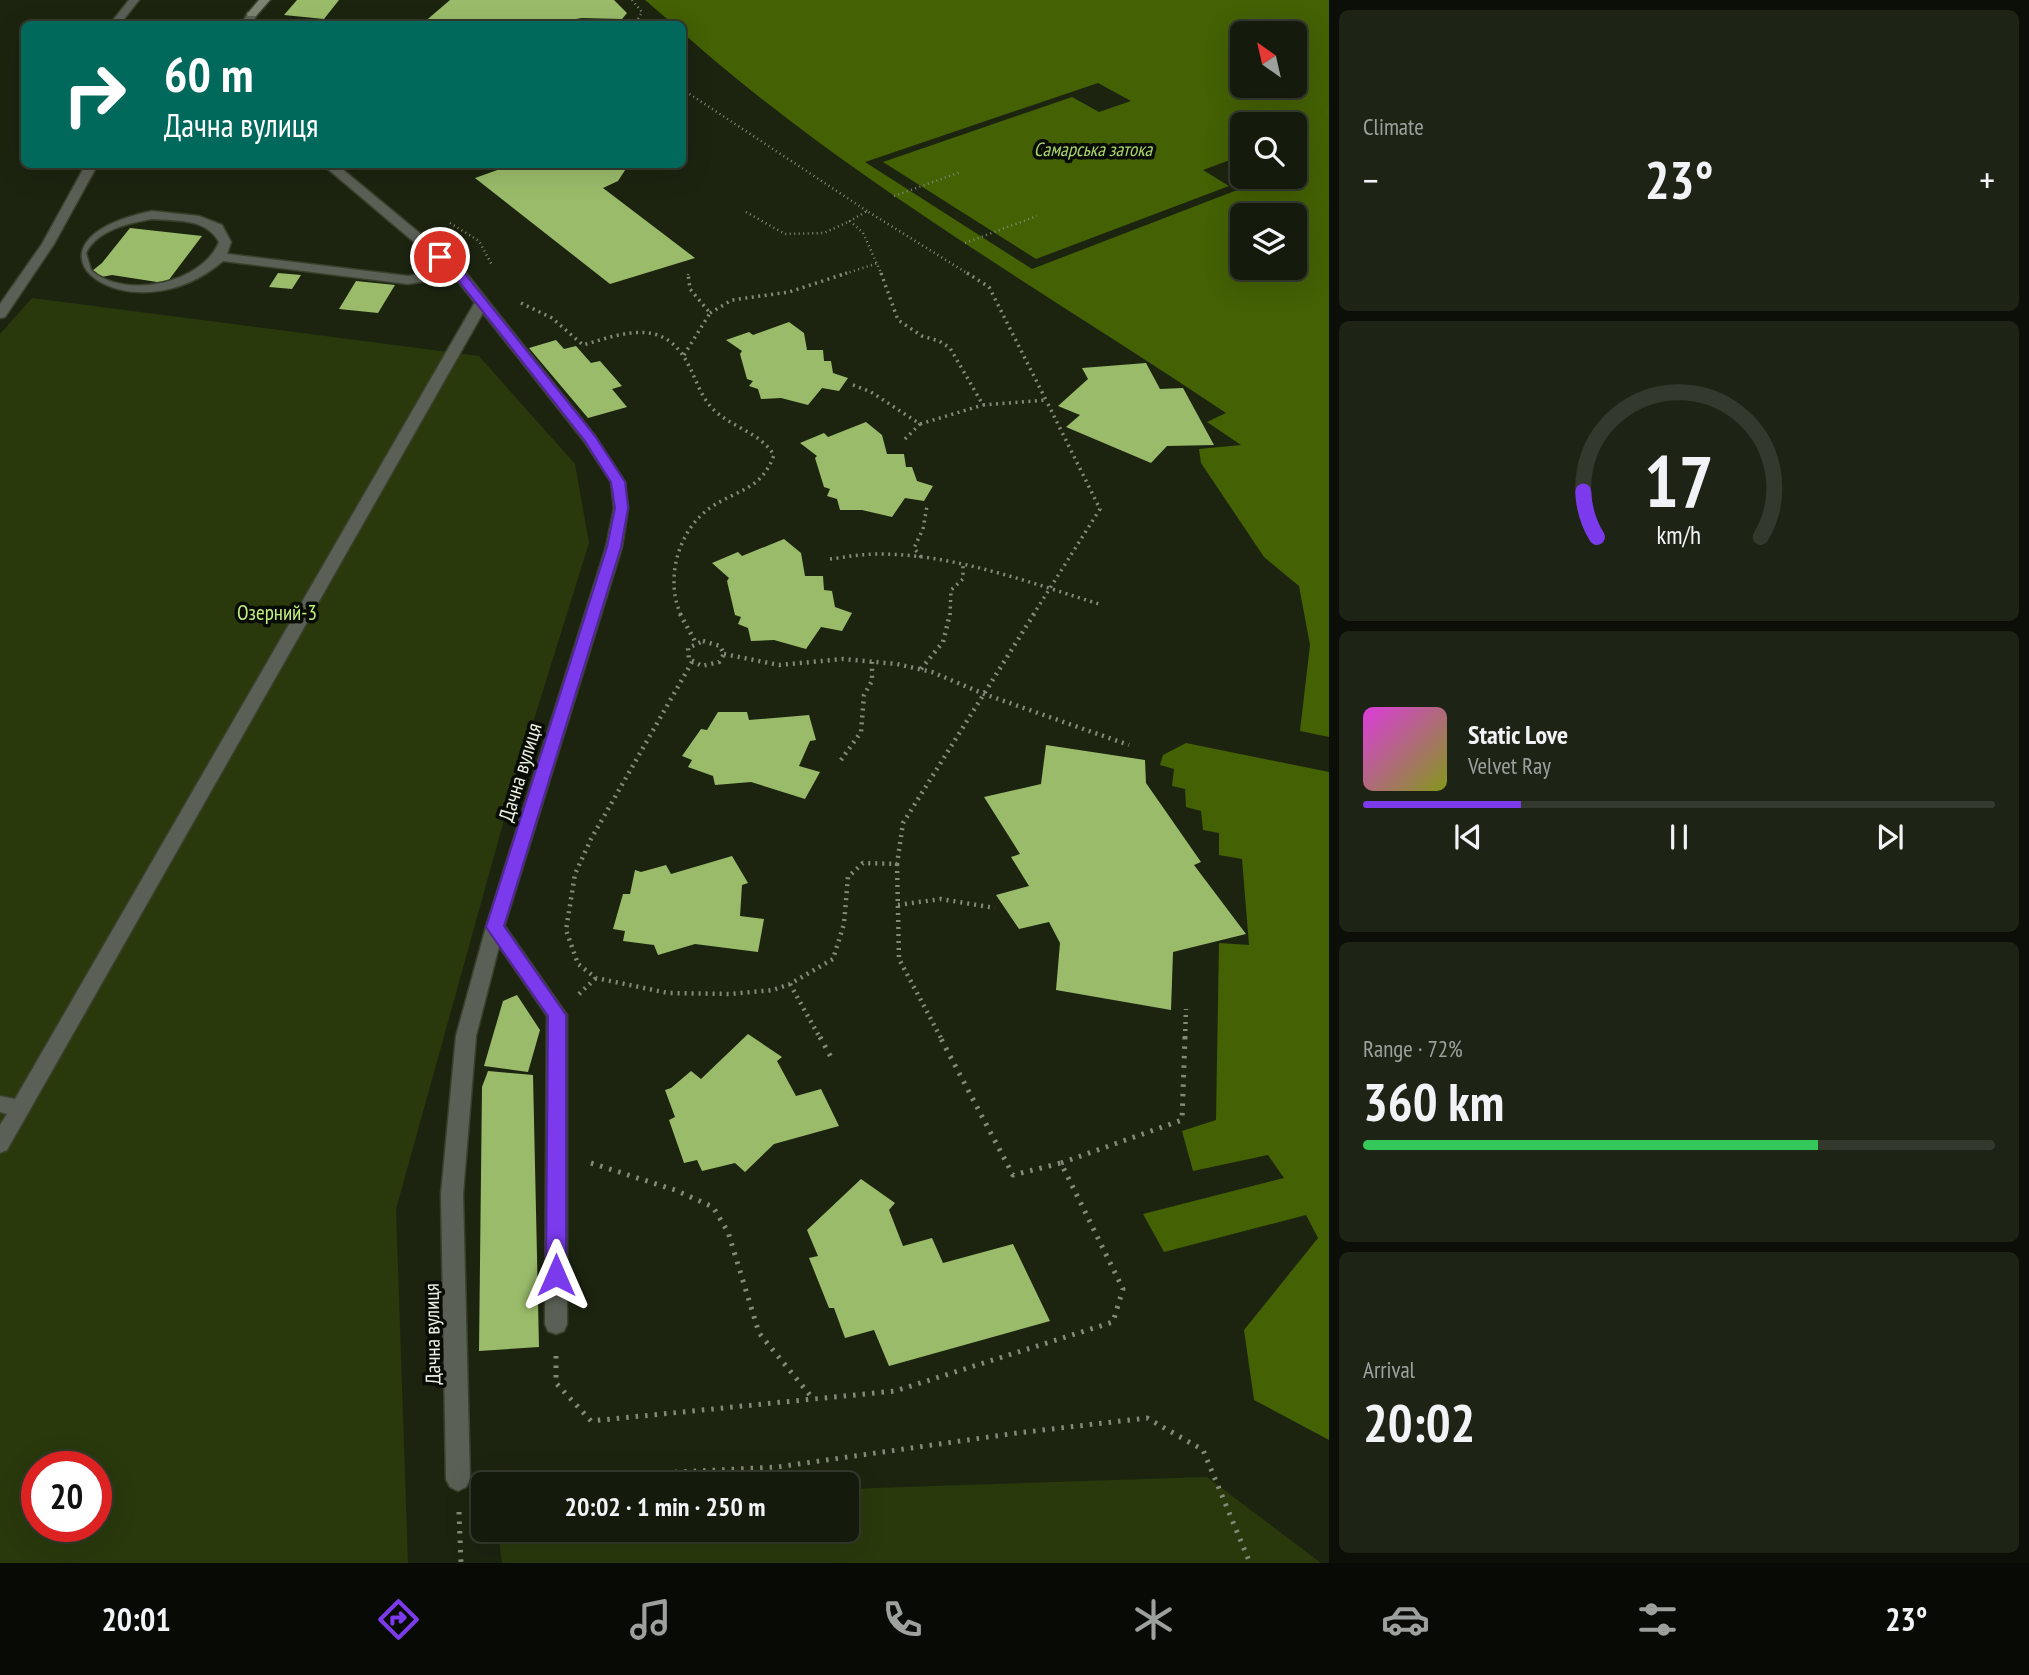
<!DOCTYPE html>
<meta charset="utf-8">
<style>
body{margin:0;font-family:"PT Sans Narrow",sans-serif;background:#1e2415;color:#f1f3f6;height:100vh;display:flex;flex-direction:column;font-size:26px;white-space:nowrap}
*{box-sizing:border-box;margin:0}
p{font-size:23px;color:#9da19d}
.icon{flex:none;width:38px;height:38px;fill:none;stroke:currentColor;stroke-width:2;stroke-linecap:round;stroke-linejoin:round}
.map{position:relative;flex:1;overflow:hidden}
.drawer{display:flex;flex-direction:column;gap:10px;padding:10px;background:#0c0f07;width:700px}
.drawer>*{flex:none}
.hud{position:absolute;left:21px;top:21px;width:665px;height:147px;border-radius:10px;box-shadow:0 7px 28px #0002,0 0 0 2px #34392d;background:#00695c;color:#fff;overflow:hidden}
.needle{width:46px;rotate:326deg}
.controls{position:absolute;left:1230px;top:21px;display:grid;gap:14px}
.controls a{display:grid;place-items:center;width:77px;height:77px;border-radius:10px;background:#151b0c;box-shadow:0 7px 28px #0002,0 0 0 2px #34392d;font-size:35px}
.speed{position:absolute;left:21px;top:1451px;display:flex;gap:14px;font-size:35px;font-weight:700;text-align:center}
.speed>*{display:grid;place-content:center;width:91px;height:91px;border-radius:50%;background:#151b0c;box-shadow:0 7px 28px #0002,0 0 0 2px #34392d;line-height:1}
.speed .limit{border:10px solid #d22;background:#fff;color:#111}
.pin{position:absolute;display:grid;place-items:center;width:60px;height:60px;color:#fff;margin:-30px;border:4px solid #fff;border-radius:50%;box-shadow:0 2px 7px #0007}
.me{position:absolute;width:77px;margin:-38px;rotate:0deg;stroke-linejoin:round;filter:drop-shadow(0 0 5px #0008)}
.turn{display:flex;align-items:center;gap:24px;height:147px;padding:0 28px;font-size:32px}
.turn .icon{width:91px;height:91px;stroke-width:2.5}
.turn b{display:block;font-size:49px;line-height:60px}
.big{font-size:52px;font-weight:800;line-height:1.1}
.drawer .widget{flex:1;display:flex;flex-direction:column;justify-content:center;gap:10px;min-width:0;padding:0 24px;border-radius:10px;background:#1e2415}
.drawer .dial{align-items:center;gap:0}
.dial svg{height:182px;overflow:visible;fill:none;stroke:#34392d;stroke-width:7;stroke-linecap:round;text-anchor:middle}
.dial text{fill:#f1f3f6;stroke:none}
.song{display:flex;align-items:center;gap:21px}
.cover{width:84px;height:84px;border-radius:10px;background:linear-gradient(135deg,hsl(300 70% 55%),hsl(70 70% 35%))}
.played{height:7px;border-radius:4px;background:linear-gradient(90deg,#7c3aed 25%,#34392d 25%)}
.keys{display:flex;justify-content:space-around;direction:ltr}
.heat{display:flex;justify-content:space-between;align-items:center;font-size:38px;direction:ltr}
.charge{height:10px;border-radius:5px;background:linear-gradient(90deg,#34c759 72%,#34392d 0)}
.trip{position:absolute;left:471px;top:1472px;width:388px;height:70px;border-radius:10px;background:#151b0c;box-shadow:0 7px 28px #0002,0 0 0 2px #34392d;font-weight:800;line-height:70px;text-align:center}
.tab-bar{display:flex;height:112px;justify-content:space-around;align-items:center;background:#080b05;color:#9da19d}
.tab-bar .icon{width:49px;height:49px}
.tab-bar .current{color:#7c3aed}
.tab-bar b{font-size:32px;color:#f1f3f6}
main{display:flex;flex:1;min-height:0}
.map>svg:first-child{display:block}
.green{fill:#29390c;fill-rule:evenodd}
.water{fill:#446104;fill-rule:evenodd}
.pier{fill:#1c2410}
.building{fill:#9abc6a}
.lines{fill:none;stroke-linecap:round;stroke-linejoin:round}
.lane-casing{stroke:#39412d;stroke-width:3}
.street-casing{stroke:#39412d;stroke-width:3}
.secondary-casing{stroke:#39412d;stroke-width:3}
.path-far3{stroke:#838a79;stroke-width:2.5;stroke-dasharray:1 3.5;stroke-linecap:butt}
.path-far2{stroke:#838a79;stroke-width:3.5;stroke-dasharray:2 4.5;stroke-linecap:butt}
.path-far1{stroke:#838a79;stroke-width:4.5;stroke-dasharray:2 5;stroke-linecap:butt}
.path{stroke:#838a79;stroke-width:5;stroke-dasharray:2.5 7;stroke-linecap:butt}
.lane{fill:#5b6056;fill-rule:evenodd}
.street{fill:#5b6056;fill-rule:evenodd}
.secondary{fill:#7c8473;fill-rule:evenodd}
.route{fill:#7c3aed;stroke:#51269a;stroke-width:2}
.labels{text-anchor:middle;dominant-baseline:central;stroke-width:7;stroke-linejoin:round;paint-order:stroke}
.far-water-label{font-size:19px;font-style:italic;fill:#abd66a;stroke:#080c04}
.park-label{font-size:21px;fill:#c1ed81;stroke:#080c04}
.street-label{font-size:21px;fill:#eaf0e2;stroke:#080c04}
</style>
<main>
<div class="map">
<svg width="1329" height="1563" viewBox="0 0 1329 1563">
<rect width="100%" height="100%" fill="#1c2410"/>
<path class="green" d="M32,298L479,356L575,464L589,543L516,777L396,1209L408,1563H0V334ZM37,1466H96V1526H37Z
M1207,1477L1321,1563H502L498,1530H847V1489Z"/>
<path class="water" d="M645,0H1329V737L1300,731L1310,645L1299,586L1264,557L1201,463L1199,449L1241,445L1207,422L1226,413C1043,290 848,180 683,33L682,24H673ZM1242,33H1295V86H1242ZM1242,124H1295V177H1242ZM1242,215H1295V268H1242Z
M1186,743L1329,772V1440L1254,1400L1244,1330L1318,1238L1306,1215L1164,1252L1143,1214L1284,1178L1268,1155L1193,1171L1182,1131L1216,1120L1219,943L1249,945L1242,859L1219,855V833L1203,830L1201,811L1186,807L1185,789L1172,786L1174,769L1160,765L1163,755Z"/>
<path class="pier" d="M1098,83L1131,101L1099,112L1072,97L883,162L1036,259L1229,186L1203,170L1238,157L1242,160V177H1271L1032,269L865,162Z"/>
<path class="building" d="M297,0H339L324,19L284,15Z
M450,0H614L627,13L622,19L582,18L551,23L422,24Z
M514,164L524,167L528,164H629L618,181L603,188L695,258L610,284L475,178Z
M130,228L202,236L168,281L157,282L112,275L101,277L92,271L102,263Z
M278,273L301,275L292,289L269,287Z
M356,281L395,285L378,313L339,309Z
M789,322L804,333L807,350H823L824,361H831L833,373L848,378L839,391L822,388L808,405L781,398L761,399L758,389L749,386L753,381L747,379L740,354L742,351L726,340L749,332L753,335Z
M556,340L564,349L576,346L591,363L600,361L622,386L612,389L627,407L588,418L529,348Z
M1146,363L1160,389L1183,388L1214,445L1167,446L1151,463L1066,427L1080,415L1058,406L1088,379L1082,368Z
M866,422L882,435L887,454H904L906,467H912L917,481L933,486L924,501L905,498L892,517L862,510H840L837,499L827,496L830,489L824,487L815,458L817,456L800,443L824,433L828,437Z
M784,539L801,553L805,576H823L824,590L832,591L835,607L852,613L842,631L821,627L806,649L774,640L751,641L748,628L738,624L741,617L735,615L727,581L729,578L712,563L738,552L742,556Z
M718,712H747L749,720L809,715L816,740L810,741L799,766L820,772L805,799L751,782L715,785L713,776L688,767L692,760L682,756L701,729L707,730Z
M1046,745L1145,760L1146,783L1201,862L1194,865L1246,934L1173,952L1171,1010L1056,990L1060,943L1049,922L1019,929L996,895L1029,886L1011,857L1020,854L984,797L1041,784Z
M732,856L748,883L742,885L740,916L764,919L758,952L695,944L658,955L654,945L623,941L625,931L613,929L623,894H630L635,870L641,872L666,865L671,874Z
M517,995L540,1030L528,1072L484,1066L503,1001Z
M748,1034L782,1057L777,1061L796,1096L821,1089L839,1126L774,1144L745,1172L735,1163L702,1171L697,1160L684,1163L669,1120L675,1117L665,1090L671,1088L691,1071L701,1079Z
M488,1071L533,1075L539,1347L479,1351L482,1087Z
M861,1179L895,1203L889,1210L903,1246L932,1238L943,1263L1013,1244L1050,1321L889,1366L874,1330L845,1338L834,1308H829L809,1258L818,1256L807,1230Z"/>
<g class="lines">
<g class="lane-casing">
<path id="lane" d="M86,164H98L54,244L5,317L0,318V304L42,244Z
M152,211L199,216L222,225L231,242L227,254L408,276L458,268L464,272L458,276L408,284L223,261C128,342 0,243 152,211ZM152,219C177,221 206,218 219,242C202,284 124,300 91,270L86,253C97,230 129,223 152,219Z
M481,300L488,304L7,1150L0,1153V1125L7,1114L0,1112V1096L15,1099L474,304Z
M495,920L502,922L567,1015V1324L564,1331L556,1334L548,1331L545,1324L547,1016L486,927L488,922Z"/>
</g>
<g class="street-casing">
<path id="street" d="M129,0H139L120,24H110Z
M248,12L257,14L252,24H242Z
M322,164H336L463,269L595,436L625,482L628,508L622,547L504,927L476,1036L463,1194L470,1479L466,1487L458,1491L450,1487L446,1479L441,1194L456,1036L486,927L606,547L614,508L611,482L584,441L453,275Z"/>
</g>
<g class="secondary-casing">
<path id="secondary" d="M259,0H270L256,16H248L247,14Z"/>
</g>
<path class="path-far3" d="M632,0L642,12L635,24
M682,89L867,211
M894,196L961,172
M746,212L785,234L824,233L850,221
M450,223L479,241L492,265
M965,243L1037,216
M688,275L689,271
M841,275L878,263
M882,275L863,233L850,221L867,211L970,275"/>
<path class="path-far2" d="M881,273L898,320L922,336L939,341L950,348L983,405L1046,400
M967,273L989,287L1046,400
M521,303L552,318L583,345C627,332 666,317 690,368C697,382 702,399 714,410C733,428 759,432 774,455C761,491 737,489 710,508C677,531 665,581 681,615
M710,313L732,300L789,292L847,273
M684,355L710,313L690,289L688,273
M853,385L871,392L920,424L983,405
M905,439L920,424
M921,557L914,548L923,529L927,506
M830,559C846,557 862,554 878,554C954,554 1028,582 1099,604
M950,615L951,590L963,579V566
M1033,615L1100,509L1046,400"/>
<path class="path-far1" d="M680,614L696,643
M703,641L720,646L724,654L719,662L702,666L689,659L688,648Z
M724,654L779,665L843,659L897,664L932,672L984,694L1129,745
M692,662L591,839L575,874L566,930L578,964L596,978L668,993L730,994L773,990L790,984L833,959L844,924L848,877L863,863L897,864L903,823L1034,614
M921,669L943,642L950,614
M841,760L861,732L864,695L872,681V662
M897,864L899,959L941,1038
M898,905L941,899L995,908
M790,984L820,1038
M579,994L596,978
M1185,1038L1186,1009"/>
<path class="path" d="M820,1037L832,1059
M591,1163L675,1190L713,1207L728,1232L759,1333L814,1400
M1061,1163L1182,1120L1185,1037
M556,1356V1383L591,1421L895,1391L1113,1322L1123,1289L1061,1163L1013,1175L940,1037
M533,1484L560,1478L777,1467L1017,1433L1147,1418L1203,1450L1250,1563
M459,1512L461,1563"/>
<use href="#lane" class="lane"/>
<use href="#street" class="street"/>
<use href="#secondary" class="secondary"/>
</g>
<path class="route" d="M436,255H444L462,270L595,436L625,482L628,508L621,547L504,926L566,1015V1275L563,1282L556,1284L549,1282L546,1275L548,1016L486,927L607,547L615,508L611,482L585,441L454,275L436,260Z"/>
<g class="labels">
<g class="far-water-label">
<text x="1093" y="149">Самарська затока</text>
</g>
<g class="park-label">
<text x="277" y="612">Озерний-3</text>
</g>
<g class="street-label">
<text transform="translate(520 772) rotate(-73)">Дачна вулиця</text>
<text transform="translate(432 1334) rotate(-91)">Дачна вулиця</text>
</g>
</g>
</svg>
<div class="controls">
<a><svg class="needle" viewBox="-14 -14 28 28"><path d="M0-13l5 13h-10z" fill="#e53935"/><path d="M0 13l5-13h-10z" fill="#9da19d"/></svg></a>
<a><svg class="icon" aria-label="search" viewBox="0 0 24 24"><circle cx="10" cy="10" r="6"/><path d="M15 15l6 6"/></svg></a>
<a><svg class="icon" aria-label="layers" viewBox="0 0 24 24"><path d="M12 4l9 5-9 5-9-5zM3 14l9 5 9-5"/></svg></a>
</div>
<div class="speed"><div class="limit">20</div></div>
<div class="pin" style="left:440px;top:257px;background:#d93025"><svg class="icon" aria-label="arrive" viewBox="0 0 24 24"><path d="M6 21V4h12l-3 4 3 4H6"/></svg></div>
<svg class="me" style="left:556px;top:1275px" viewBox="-20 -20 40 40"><path d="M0-17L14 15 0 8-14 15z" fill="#7c3aed" stroke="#fff" stroke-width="4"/></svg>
<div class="trip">20:02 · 1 min · 250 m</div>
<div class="hud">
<div class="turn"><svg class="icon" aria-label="right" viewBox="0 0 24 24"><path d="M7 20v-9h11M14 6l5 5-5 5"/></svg><div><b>60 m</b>Дачна вулиця</div></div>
</div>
</div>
<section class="drawer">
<div class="widget"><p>Climate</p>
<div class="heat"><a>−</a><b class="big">23°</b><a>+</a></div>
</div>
<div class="widget dial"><svg viewBox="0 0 100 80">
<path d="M14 69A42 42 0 1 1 86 69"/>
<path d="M14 69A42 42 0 0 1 8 49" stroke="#7c3aed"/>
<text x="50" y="56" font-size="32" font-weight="700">17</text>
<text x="50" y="72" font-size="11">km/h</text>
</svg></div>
<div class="widget">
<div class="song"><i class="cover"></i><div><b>Static Love</b><p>Velvet Ray</p></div></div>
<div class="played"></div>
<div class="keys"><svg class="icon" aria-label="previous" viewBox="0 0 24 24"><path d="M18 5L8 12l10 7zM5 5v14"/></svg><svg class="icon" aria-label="pause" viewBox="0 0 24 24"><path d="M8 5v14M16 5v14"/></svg><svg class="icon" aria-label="next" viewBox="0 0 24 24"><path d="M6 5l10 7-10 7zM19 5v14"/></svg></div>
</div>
<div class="widget"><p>Range · 72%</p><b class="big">360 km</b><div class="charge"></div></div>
<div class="widget"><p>Arrival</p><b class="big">20:02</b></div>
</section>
</main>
<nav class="tab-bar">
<b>20:01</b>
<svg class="icon current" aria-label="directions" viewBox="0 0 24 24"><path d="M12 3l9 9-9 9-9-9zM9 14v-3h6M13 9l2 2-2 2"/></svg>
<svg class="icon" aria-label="music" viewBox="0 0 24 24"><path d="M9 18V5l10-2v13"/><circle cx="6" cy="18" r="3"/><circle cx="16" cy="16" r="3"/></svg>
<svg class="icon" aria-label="phone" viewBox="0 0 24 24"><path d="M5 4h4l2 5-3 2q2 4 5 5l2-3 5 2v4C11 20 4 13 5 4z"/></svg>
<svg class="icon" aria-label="climate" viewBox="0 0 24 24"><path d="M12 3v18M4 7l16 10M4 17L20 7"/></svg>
<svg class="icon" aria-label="car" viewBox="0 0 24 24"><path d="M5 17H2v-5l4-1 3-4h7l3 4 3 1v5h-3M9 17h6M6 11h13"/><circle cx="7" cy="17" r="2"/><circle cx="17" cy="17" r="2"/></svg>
<svg class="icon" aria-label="filters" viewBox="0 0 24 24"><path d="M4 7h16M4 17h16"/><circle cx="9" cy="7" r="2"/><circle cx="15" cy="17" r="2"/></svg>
<b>23°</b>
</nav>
